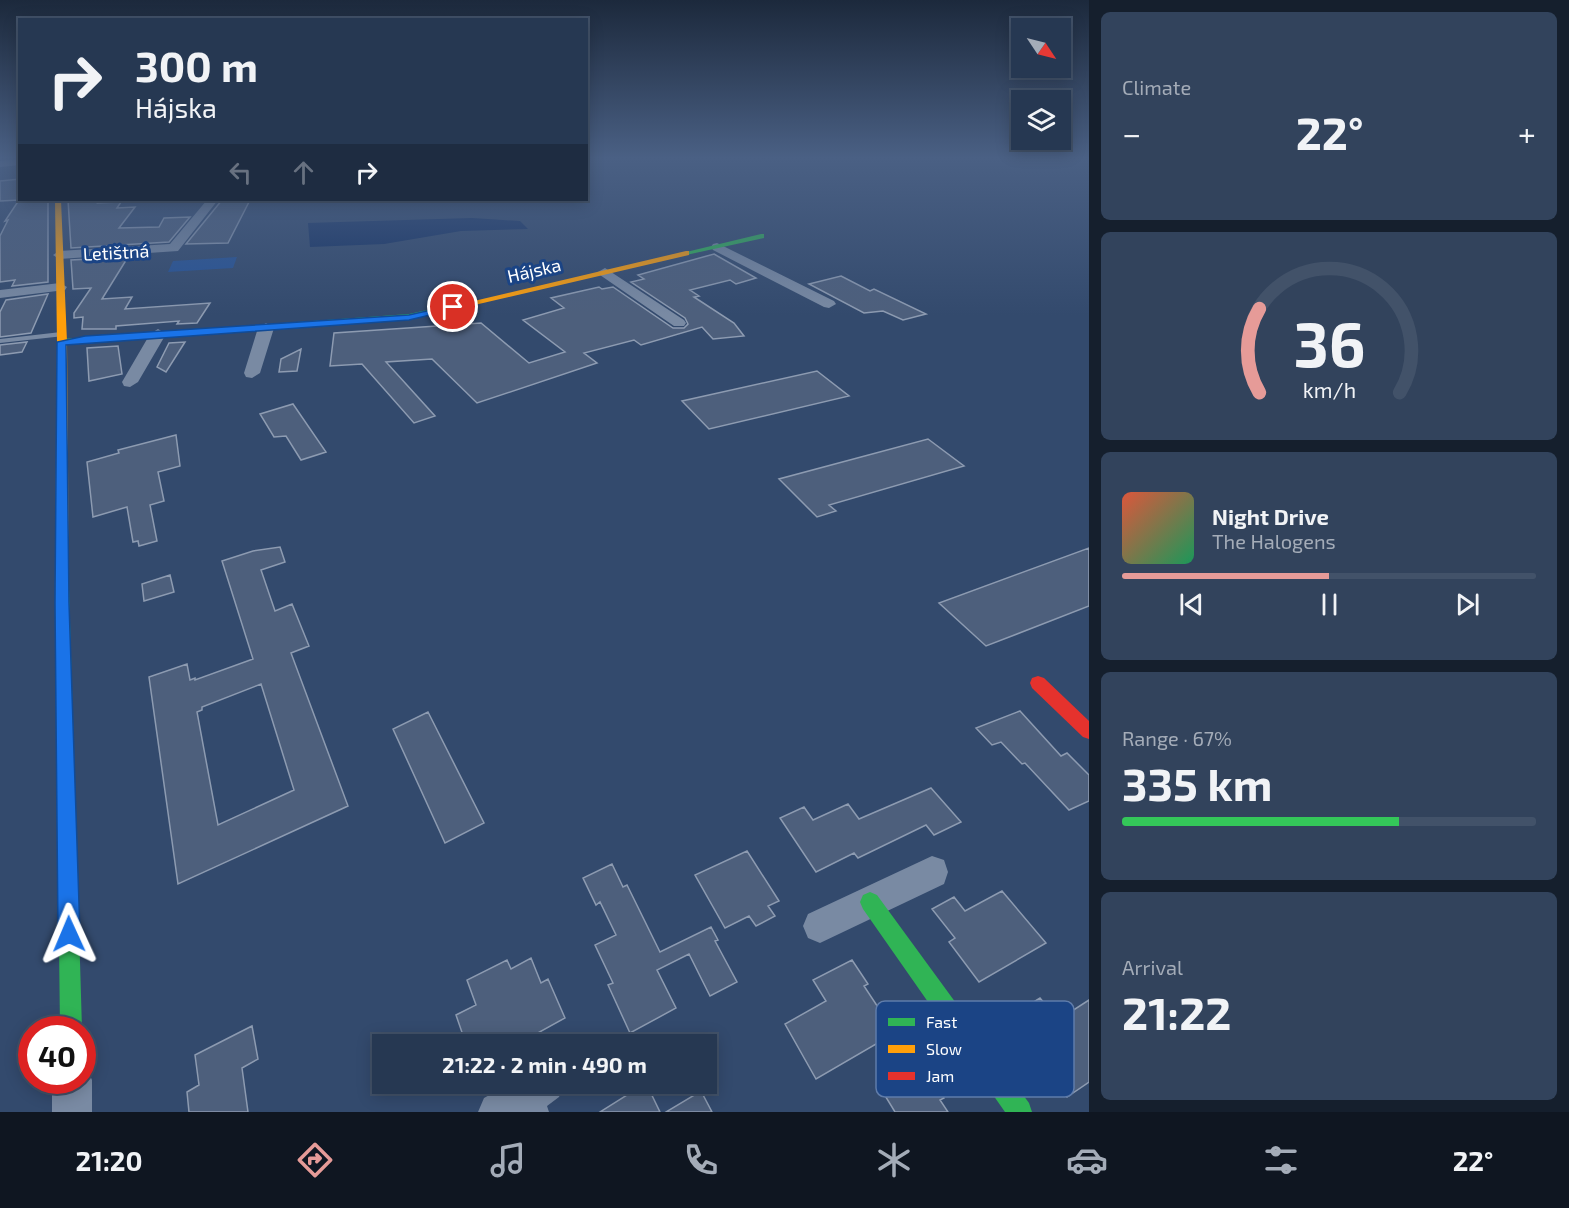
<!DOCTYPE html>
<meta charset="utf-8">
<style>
body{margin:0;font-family:"Exo 2",sans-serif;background:#32435c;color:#f1f3f6;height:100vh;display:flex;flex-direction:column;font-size:22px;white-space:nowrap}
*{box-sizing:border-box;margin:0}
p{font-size:20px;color:#a4acb8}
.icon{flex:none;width:33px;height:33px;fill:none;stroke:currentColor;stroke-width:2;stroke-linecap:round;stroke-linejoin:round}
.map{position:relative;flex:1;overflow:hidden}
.drawer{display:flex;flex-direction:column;gap:12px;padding:12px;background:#151f2d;width:480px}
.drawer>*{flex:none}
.banner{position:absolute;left:18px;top:18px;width:570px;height:183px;border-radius:0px;box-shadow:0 3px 15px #0003,0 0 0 2px #425269;background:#263852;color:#f1f3f6;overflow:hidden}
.needle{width:39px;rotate:125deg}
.tools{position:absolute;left:1011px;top:18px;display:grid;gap:12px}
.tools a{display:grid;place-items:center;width:60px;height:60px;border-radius:0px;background:#263852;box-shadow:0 3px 15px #0003,0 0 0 2px #425269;font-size:30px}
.speed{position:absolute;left:18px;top:1016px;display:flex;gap:12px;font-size:30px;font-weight:700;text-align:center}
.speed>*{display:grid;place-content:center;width:78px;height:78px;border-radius:50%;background:#263852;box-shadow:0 3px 15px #0003,0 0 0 2px #425269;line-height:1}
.speed .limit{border:9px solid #d22;background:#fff;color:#111}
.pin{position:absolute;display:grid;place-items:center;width:51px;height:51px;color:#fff;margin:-26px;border:3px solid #fff;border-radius:50%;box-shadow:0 2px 6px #0007}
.me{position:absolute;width:66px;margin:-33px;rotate:359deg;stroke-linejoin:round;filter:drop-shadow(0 0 4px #0008)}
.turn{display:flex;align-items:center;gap:21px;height:126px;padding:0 18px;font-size:27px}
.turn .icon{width:78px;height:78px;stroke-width:2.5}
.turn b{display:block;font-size:42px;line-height:51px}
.lanes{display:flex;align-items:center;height:57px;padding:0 18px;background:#0003;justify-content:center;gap:30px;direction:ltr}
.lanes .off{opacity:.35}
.big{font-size:45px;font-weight:700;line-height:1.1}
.drawer .card{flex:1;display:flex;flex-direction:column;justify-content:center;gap:9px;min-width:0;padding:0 21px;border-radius:9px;background:#32435c}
.drawer .dial{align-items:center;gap:0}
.dial svg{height:156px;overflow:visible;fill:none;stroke:#425269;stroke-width:7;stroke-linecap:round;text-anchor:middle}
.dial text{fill:#f1f3f6;stroke:none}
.song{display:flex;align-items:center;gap:18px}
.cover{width:72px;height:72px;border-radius:9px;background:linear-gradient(135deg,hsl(10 70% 55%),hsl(150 70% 35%))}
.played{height:6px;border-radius:3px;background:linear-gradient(90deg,#e69b98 50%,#425269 50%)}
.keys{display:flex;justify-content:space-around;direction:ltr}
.heat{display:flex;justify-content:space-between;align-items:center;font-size:33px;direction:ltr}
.charge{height:9px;border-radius:4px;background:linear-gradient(90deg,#34c759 67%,#425269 0)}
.trip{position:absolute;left:372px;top:1034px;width:345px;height:60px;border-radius:0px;background:#263852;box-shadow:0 3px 15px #0003,0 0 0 2px #425269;font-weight:700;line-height:60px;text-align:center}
.tabs{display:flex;height:96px;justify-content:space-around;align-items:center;background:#0f1621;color:#a4acb8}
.tabs .icon{width:42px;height:42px}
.tabs .active{color:#e69b98}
.tabs b{font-size:27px;color:#f1f3f6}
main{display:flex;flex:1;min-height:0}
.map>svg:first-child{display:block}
.green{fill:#265397}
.water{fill:#153264}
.building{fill:#4d5f7c;stroke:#8d9bb1;stroke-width:1.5;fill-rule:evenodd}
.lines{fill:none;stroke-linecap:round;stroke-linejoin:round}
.lane{fill:#798aa3;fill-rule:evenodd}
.street{fill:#798aa3;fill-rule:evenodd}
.fast{fill:#30b455;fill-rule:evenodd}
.slow{fill:#ff9f0a;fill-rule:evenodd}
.jam{fill:#e5322d;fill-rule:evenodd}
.route{fill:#1a73e8;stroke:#114b97;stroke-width:1.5}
.labels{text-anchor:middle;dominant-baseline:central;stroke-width:6;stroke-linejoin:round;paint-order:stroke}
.far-street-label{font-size:18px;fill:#fff;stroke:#1b4485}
.key{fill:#1b4485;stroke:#5f7caa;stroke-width:1.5}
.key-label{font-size:16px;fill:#fff}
</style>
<main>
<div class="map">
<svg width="1089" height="1112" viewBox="0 0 1089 1112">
<rect width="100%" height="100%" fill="#334a6d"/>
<path class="green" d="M237,257L233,268L168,272L173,261Z"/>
<path class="water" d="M472,218L520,221L528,229L461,231L384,244L310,247L308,223Z"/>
<path class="building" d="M20,179V200H48V282L12,286L15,280L0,282V236L8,220L5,221L19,200L0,201V181Z
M68,200H101L98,203L121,202L117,208L135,207L119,228L159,227L164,218L190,217L169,242L71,248Z
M222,200H250L228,243L186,244Z
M714,254L756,278L736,284L730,280L690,290L699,296L694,297L734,323L744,336L713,339L702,327L641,345L634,340L584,353L597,363L477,403L432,359L386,362L435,416L414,423L362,364L330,366L334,333L481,323L529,363L565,352L523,320L564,308L551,298L599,287L602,289L613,287L673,328H684L688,324L685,318L631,282L644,279L638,275Z
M128,257L102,299L132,297L125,309L210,303L197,323L177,324L179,321L116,326V329H82L83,317L74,318V313L91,288L73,289L71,260Z
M841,276L870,291L874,289L926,314L903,320L883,311L864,313L809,284Z
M48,294L31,333L0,337V312L6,300Z
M27,342L22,352L0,355V345Z
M185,342L166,372L157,367L169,343Z
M118,346L122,374L89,381L87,348Z
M301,349L297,371L279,372L281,359Z
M817,371L849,396L709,429L682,401Z
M293,404L326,452L301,460L286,436L274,437L260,414Z
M176,435L180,466L158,472L164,501L150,505L157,541L139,546L138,541L133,542L127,507L93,517L87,462L119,453L118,450Z
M928,439L964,466L829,505L836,511L817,517L779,479Z
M280,547L285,562L261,570L275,611L292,604L309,646L291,653L348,806L178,884L149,677L187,664L190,680L195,678V680L253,659L222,561L253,551ZM261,684L294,790L218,825L197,712L202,710V707Z
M1089,548V606L986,646L939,603Z
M170,575L174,592L144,601L142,584Z
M1020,711L1061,756L1067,753L1089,775V801L1069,810L1025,763L1022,764L1001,742L992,745L976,728Z
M428,712L484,823L445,843L393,729Z
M931,788L961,822L934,835L926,825L858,858L854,853L816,872L780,818L804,807L813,820L848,804L859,819Z
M747,851L779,901L768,906L775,916L756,926L749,916L725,928L695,875Z
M612,864L623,887L627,885L660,952L711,927L718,940L715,941L737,982L710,996L689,954L657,970L676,1008L630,1033L608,985L613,983L595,945L616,935L600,902L596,905L583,878Z
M1002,891L1046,943L979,982L949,942L955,938L932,909L954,897L965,911Z
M531,958L541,983L548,979L565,1018L518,1044H466L456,1015L476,1005L467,980L507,960L511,969Z
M852,960L868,984L864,986L895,1033L816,1079L785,1024L826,1001L813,980Z
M1040,998L1058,1020L1089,1000V1082L1067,1097L1028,1045L1024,1048L1003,1021Z
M252,1026L258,1059L242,1068L248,1112H189L187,1092L199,1085L195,1055Z
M925,1069L944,1098L940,1100L948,1112H895L884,1094Z
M646,1083L660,1112H600Z
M701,1091L712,1112H666Z"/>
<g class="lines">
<path class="lane" d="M61,332L65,334L64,336L0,343V339Z"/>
<path class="street" d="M20,159V165L0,167V161Z
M207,200H218L178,251L59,259L53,255L59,251L170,244Z
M717,243L834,301L836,304L829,308L824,307L713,250L711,247L713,244Z
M605,268L684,320L686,323L684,326H674L600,275L598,272Z
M60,283L67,287L65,290L0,298V290Z
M266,323L274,328L260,373L252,378L246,377L244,373L258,328Z
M158,329L166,334L138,382L130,387L124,386L122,382L150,334Z
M932,856L944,860L948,872L944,884L820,943L808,938L803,926L808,914Z
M82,1065L86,1066L92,1080V1112H52V1080H82Z
M511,1083H565L559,1097L547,1106L549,1112H478L484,1098Z"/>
<path class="fast" d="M761,234H764V238L686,255L682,253Z
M427,310L431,313L430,315L409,320L62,345L57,342L62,339L409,314Z
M62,583L67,584L69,588L82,1029H60L55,588L57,584Z
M870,892L877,895L1029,1103L1032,1112H1005L863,909L860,902L863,895Z"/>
<path class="slow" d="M55,200H61L67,342L69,588L67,592H57L55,588L57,342Z
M686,251H689V255L427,316L423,313Z"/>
<path class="jam" d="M1038,676L1044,678L1089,721V739L1083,737L1032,688L1030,683L1032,678Z"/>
</g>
<linearGradient id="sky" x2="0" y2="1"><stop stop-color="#1c293c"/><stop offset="0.5" stop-color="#4a6084"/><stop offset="1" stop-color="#4a6084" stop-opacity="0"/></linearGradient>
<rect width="1089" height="315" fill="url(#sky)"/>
<path class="route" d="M453,305L457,307L456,309L409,320L66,345L69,603L80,934L76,942L69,945L62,942L58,934L55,603L57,342L85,336L409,315Z"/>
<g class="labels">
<g class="far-street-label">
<text transform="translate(116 252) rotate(-3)">Letištná</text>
<text transform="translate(534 270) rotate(-13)">Hájska</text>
</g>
</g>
<rect x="876" y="1001" width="198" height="96" rx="9" class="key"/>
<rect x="888" y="1018" width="27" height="8" fill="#30b455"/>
<rect x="888" y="1045" width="27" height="8" fill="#ff9f0a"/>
<rect x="888" y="1072" width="27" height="8" fill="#e5322d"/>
<g class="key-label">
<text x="926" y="1028">Fast</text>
<text x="926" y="1055">Slow</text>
<text x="926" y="1082">Jam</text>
</g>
</svg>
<div class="tools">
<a><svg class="needle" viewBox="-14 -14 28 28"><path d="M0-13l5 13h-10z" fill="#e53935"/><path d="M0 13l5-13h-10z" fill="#a4acb8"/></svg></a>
<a><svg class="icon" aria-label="layers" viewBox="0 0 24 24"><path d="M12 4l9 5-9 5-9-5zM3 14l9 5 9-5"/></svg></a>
</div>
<div class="speed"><div class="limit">40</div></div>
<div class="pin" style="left:453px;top:307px;background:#d93025"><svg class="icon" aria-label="arrive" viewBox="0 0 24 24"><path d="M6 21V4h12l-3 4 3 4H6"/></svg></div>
<svg class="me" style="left:69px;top:934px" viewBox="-20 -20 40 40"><path d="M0-17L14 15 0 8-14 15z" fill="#1a73e8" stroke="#fff" stroke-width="4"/></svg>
<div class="trip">21:22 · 2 min · 490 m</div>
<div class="banner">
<div class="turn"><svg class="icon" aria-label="right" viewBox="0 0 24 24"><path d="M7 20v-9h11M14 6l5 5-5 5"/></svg><div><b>300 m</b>Hájska</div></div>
<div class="lanes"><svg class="icon off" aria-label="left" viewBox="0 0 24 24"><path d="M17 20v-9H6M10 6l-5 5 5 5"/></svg><svg class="icon off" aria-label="ahead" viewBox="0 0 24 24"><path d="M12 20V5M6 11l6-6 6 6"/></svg><svg class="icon" aria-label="right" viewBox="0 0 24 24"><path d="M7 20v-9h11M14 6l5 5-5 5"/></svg></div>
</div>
</div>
<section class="drawer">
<div class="card"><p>Climate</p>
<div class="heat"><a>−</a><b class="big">22°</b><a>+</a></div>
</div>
<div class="card dial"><svg viewBox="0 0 100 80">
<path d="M14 69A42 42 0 1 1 86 69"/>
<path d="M14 69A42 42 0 0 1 14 26" stroke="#e69b98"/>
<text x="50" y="56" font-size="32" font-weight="700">36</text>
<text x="50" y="72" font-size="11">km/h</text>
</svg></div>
<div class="card">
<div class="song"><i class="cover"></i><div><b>Night Drive</b><p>The Halogens</p></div></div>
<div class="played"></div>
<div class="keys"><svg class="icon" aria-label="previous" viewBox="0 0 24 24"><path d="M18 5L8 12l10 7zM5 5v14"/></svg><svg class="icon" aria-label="pause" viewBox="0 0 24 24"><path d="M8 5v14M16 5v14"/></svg><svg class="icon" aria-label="next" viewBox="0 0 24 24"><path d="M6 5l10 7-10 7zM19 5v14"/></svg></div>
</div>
<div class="card"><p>Range · 67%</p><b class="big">335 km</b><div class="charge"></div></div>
<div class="card"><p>Arrival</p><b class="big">21:22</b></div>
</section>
</main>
<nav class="tabs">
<b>21:20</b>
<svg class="icon active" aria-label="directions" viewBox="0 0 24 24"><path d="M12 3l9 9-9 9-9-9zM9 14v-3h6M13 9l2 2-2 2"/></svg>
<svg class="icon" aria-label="music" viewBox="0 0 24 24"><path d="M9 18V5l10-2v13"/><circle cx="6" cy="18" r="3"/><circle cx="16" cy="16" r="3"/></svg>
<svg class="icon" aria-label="phone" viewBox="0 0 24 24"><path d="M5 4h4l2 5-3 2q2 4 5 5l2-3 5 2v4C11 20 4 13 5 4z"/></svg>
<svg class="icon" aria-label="climate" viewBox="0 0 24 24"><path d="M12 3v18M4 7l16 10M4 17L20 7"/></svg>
<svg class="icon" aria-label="car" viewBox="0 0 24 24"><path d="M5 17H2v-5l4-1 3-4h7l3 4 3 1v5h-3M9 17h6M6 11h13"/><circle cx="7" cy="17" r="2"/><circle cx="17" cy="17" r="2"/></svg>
<svg class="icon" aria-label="filters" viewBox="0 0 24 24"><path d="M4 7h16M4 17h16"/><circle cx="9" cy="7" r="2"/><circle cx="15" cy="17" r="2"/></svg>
<b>22°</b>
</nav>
